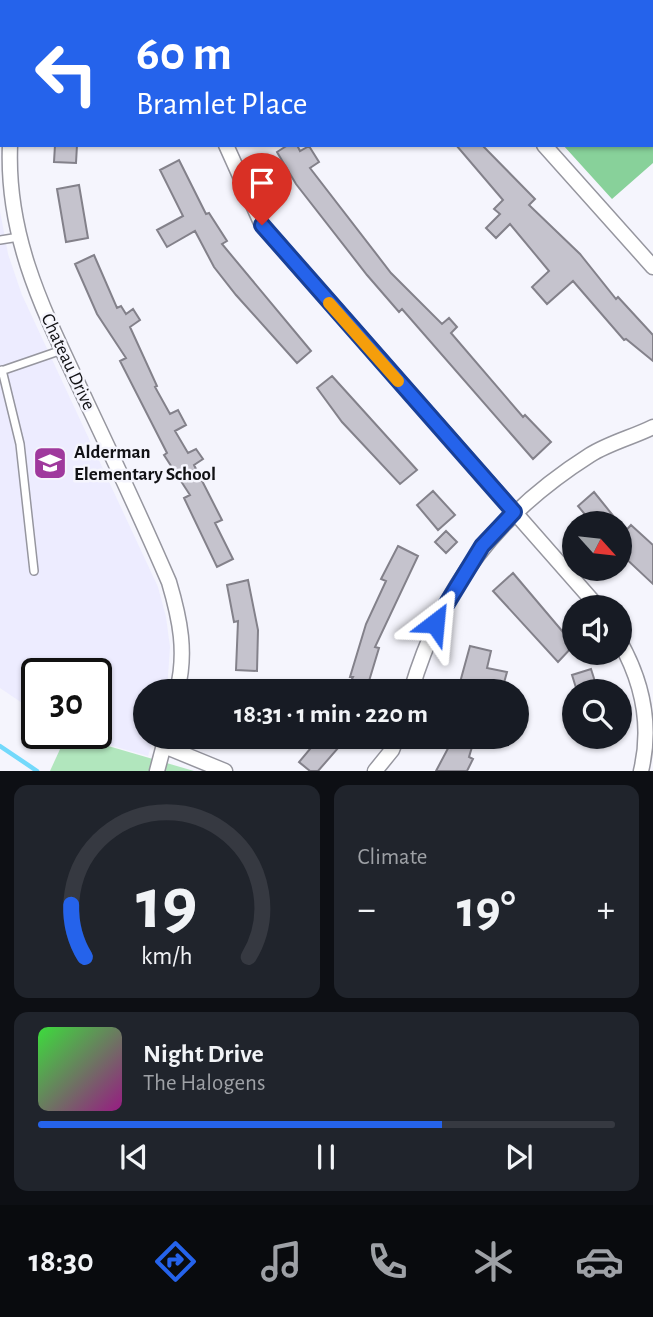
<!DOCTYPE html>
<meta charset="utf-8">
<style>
body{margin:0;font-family:"Alegreya Sans",sans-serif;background:#20242c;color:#f1f3f6;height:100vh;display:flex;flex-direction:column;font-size:26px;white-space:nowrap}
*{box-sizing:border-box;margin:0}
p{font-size:23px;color:#9ea1a6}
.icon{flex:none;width:38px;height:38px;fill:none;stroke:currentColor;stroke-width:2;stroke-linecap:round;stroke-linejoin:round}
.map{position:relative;height:771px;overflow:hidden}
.drawer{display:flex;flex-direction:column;gap:14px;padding:14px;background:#0d0f14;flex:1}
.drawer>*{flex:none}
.banner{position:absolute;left:0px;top:0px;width:654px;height:147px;box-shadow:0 2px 5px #0004;background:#2563eb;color:#fff;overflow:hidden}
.needle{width:46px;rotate:117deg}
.tools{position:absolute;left:562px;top:511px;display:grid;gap:14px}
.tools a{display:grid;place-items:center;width:70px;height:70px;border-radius:50%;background:#171b24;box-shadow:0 2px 5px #0004;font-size:35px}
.speed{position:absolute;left:21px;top:658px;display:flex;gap:14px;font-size:35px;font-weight:700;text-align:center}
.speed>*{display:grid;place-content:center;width:91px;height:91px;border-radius:50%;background:#171b24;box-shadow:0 2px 5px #0004;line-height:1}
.speed .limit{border:4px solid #111;border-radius:10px;background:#fff;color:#111}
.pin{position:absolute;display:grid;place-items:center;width:60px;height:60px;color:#fff;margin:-72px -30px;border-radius:50% 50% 50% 0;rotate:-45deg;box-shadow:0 0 7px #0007}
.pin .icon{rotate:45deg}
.me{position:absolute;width:77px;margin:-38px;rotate:29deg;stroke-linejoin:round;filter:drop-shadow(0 0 5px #0008)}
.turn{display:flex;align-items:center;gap:24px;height:147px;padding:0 21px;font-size:32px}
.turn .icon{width:91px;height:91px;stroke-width:2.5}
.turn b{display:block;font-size:49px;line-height:60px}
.big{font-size:52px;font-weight:700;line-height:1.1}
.drawer .tile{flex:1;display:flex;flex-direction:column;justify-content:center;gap:10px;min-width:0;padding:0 24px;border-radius:14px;background:#20242c}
.drawer .dial{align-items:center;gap:0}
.dial svg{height:182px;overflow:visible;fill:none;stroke:#363941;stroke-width:7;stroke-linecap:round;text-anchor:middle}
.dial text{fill:#f1f3f6;stroke:none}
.song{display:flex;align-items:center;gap:21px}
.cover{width:84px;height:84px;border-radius:10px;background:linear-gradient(135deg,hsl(120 70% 55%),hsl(310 70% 35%))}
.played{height:7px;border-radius:4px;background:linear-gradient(90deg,#2563eb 70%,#363941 70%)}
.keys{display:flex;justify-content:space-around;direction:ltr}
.heat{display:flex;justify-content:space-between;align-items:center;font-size:38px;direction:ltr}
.drawer .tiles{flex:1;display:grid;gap:14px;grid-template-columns:1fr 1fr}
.tile:last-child{grid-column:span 2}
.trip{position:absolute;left:133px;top:679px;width:396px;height:70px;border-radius:35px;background:#171b24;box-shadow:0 2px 5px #0004;font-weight:700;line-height:70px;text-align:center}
.menu{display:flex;height:112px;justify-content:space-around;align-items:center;background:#090b0e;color:#9ea1a6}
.menu .icon{width:49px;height:49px}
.menu .current{color:#2563eb}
.menu b{font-size:32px;color:#f1f3f6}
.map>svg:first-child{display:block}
.built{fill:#edecff}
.green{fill:#b1e6bd}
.forest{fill:#88d19a}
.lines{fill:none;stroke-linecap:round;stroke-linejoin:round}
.stream{stroke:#73d9fb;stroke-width:4.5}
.building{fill:#c5c3cd;stroke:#83818a;stroke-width:2}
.service-casing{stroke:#96969f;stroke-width:10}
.minor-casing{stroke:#96969f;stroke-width:17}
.service{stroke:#fff;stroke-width:7}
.minor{stroke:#fff;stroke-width:14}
.route-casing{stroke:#184099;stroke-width:18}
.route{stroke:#2563eb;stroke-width:12}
.slow{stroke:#f59e0b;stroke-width:12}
.labels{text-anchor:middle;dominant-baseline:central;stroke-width:5;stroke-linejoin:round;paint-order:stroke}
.street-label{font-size:19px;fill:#121215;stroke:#f5f5fd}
.poi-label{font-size:19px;font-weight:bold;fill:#121215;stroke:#f5f5fd;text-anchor:start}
</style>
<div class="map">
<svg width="653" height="771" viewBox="0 0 653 771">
<rect width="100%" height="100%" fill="#f5f5fd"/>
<path class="built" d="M0,211L8,254L22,295L158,587L166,617L170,647L167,691H145V737H154L148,756L66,733H96V674H37V713L0,688Z"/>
<path class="green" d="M67,734L194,771H50Z"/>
<path class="forest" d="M523,0H653V163L612,199L563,145H653V2H521Z"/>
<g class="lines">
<path class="stream" d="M0,746L37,771"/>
</g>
<path class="building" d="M55,145H77L76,163L54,162Z
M288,145H297L300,151L309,146L319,162L310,168L391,273L442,324L449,318L457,327L451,333L523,417L525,415L551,442L533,459L402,309L399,312L367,275L296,184L277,152Z
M456,145H482L535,199L529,205L580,254L616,299L618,297L653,335V361L626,339L624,340L573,281L547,304L532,287L549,271L510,224L496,238L486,228L500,214L494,209L503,200Z
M179,160L206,214L209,213L227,241L222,244L311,351L297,363L236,295L214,267L195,231L167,247L157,230L183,216L160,170Z
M79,185L88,238L66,242L57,189Z
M94,255L117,308L121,306L126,314L133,309L140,320L130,327L157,386L155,387L170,414L178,410L186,425L175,431L188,453L196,449L203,459L194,465L222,520L215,523L233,559L217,567L184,498L190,495L164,455L167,453L120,361L126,358L97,314L75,264Z
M332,376L417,470L400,484L342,422L317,388Z
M433,491L455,515L438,530L417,505Z
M594,492L619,523H592L578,506Z
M631,525L653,545V584L620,553V537Z
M446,531L457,542L446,553L435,542Z
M398,546L418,556L375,647L379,648L366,691H346L353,677H350L366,624L386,581L381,579Z
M513,573L574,645L558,662L493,591Z
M248,580L258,630L257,671L236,670L238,621L234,622L227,585Z
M470,646L491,651L487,668L507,672L502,690L482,686L479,691L459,686Z
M591,669L598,691H577L572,675Z
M320,737H326L339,747L318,771H310L299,762Z
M454,737H475L469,757L473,759L467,771H436Z"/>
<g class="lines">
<g class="service-casing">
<path id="service" d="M0,240L19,237
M2,370L20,444L34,571
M1,371L62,350"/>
</g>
<g class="minor-casing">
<path id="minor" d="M414,0L415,2
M25,2V0
M300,2L303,0
M10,145C6,242 47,317 87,403C115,462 143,522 169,582C180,619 187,653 177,691
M226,145L262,225L598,607
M544,145L653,267
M620,642C643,683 652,725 641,771
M411,691C442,586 497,514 590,455C609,443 633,437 653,427
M164,746L225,771
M157,771L166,737
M375,771L392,750L397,737"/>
</g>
<use href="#service" class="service"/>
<use href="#minor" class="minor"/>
</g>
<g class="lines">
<g class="route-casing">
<path id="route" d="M262,225L514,512L482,546L435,623"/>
</g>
<use href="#route" class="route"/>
<path class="slow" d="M329,303L398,381"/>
</g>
<defs>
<g id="school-square" transform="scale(1.75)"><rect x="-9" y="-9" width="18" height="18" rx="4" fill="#9f399d" stroke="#f5f5fd"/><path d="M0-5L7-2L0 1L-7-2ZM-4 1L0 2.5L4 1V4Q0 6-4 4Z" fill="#fff"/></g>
</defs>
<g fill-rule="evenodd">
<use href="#school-square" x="50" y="463"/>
</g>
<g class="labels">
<g class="street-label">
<text transform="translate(68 362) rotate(65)">Chateau Drive</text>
</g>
<g class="poi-label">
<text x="74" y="452">Alderman<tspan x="74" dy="22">Elementary School</tspan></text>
</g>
</g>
</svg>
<div class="tools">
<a><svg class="needle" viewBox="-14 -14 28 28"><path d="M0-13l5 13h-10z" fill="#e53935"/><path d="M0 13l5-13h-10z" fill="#9ea1a6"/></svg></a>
<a><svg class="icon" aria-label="sound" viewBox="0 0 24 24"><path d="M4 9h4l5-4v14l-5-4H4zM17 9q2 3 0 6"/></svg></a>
<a><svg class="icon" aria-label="search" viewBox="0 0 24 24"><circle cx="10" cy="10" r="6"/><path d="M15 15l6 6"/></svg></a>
</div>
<div class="speed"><div class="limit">30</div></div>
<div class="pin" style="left:262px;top:225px;background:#d93025"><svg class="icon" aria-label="arrive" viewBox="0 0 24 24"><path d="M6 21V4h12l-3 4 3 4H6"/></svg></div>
<svg class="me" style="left:435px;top:623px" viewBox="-20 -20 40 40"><path d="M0-17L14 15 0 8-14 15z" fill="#2563eb" stroke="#fff" stroke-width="4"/></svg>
<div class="trip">18:31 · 1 min · 220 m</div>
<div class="banner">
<div class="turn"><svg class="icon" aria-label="left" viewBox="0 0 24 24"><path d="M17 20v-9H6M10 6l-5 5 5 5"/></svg><div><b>60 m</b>Bramlet Place</div></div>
</div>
</div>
<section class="drawer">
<div class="tiles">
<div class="tile dial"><svg viewBox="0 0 100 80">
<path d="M14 69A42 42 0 1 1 86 69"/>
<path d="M14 69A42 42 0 0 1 8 46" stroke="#2563eb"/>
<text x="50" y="56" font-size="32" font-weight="700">19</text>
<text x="50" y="72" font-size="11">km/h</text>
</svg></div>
<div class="tile"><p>Climate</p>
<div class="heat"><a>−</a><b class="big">19°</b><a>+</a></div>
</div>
<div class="tile">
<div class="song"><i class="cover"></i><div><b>Night Drive</b><p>The Halogens</p></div></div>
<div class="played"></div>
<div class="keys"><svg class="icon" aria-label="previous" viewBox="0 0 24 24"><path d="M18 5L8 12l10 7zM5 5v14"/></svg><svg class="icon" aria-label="pause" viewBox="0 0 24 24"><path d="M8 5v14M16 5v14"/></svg><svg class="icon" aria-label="next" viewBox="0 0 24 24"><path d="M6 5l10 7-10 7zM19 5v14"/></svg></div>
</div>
</div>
</section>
<nav class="menu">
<b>18:30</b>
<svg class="icon current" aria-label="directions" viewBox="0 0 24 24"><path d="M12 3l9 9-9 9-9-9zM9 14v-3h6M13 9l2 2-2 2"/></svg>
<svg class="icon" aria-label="music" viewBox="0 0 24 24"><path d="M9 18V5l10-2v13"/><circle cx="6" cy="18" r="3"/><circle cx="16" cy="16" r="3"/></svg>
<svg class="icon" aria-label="phone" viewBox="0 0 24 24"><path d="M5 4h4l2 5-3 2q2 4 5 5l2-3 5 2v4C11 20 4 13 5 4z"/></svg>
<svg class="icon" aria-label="climate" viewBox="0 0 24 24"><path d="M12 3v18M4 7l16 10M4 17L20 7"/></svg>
<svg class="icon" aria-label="car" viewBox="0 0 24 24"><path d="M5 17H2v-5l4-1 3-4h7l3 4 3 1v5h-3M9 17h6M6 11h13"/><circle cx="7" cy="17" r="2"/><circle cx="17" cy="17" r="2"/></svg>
</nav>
